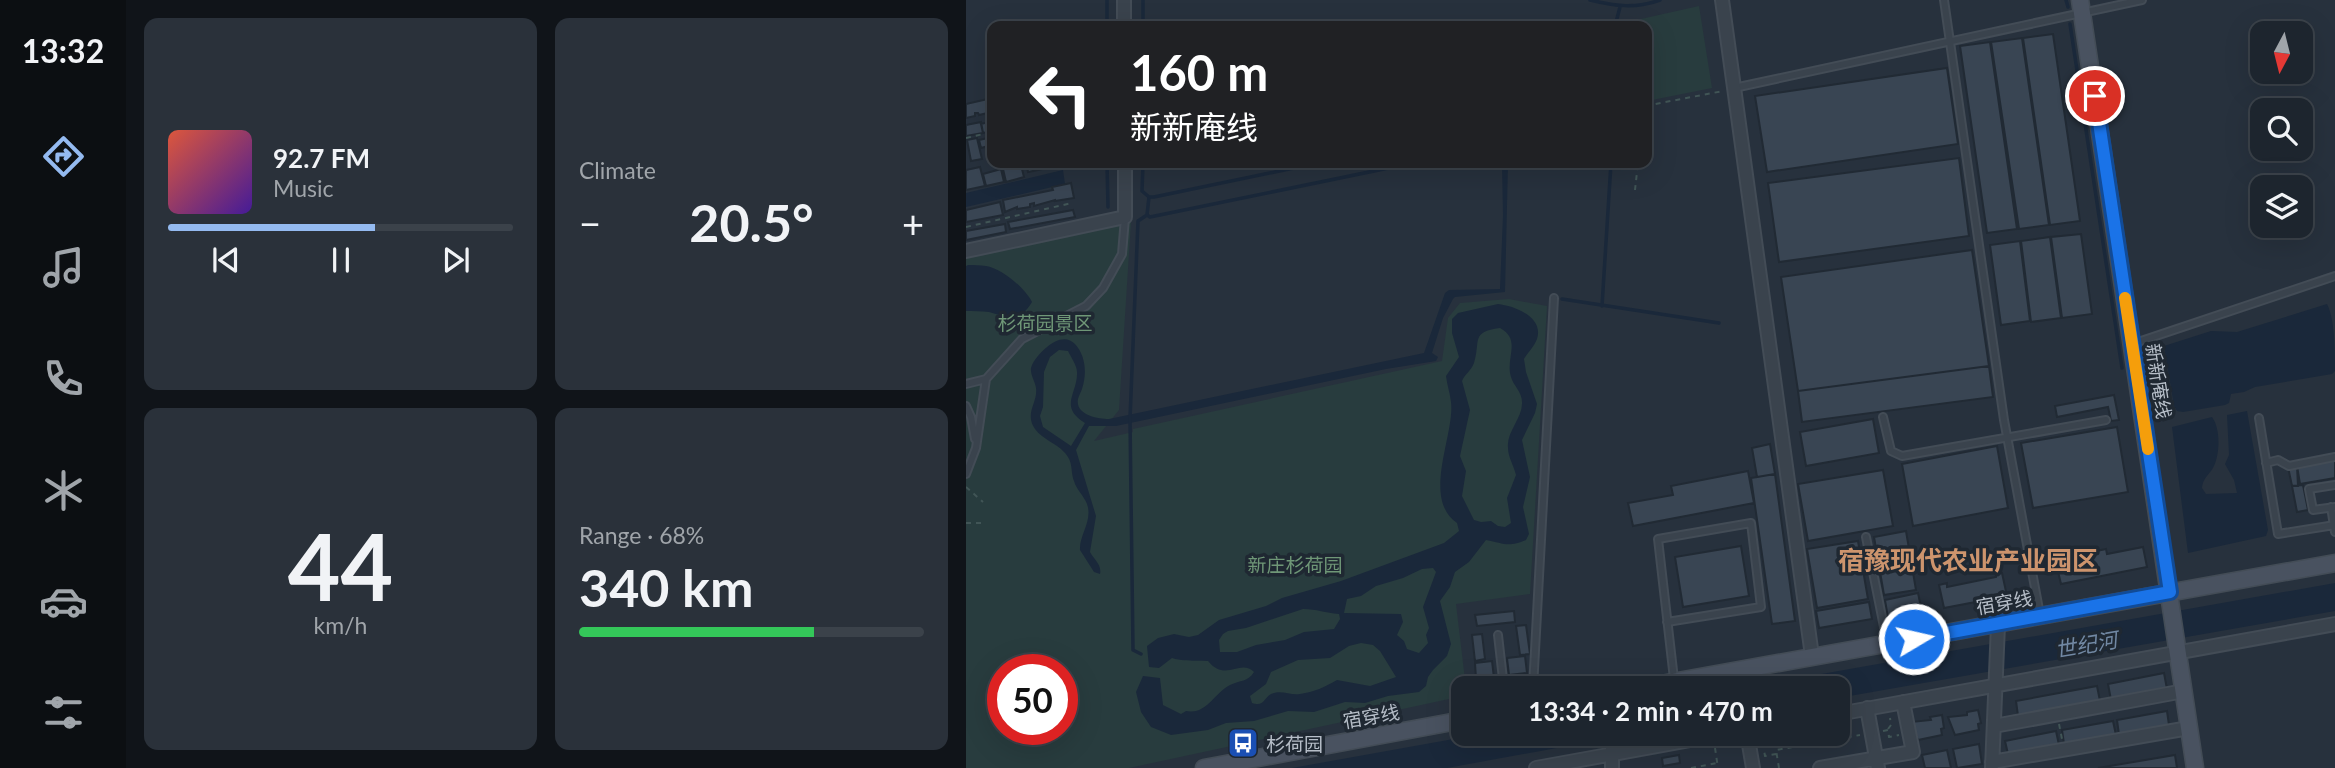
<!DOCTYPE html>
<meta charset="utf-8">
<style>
body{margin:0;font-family:Lato,"Noto Sans SC",sans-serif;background:#2a313a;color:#f1f3f6;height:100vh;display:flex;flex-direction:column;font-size:26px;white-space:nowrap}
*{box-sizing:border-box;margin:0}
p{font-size:23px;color:#a0a5aa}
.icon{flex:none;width:38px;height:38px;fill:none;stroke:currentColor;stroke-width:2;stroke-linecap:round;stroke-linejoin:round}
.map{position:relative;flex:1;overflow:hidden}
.side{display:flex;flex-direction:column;gap:18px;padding:18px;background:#101419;width:840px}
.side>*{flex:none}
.top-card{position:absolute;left:21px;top:21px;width:665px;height:147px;border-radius:14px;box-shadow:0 7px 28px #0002,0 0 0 2px #3b424a;background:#202124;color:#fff;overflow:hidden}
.needle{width:46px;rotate:187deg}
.buttons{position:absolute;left:1284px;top:21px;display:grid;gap:14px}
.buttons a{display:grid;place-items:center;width:63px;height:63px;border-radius:14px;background:#1d252e;box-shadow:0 7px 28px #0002,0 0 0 2px #3b424a;font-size:35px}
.speed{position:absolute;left:21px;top:654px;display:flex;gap:14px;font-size:35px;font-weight:700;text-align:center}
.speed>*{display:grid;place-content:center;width:91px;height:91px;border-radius:50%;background:#1d252e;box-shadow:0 7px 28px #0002,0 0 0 2px #3b424a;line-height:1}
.speed .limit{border:10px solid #d22;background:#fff;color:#111}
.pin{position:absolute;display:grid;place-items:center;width:60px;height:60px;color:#fff;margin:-30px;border:4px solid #fff;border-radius:50%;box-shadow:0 2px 7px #0007}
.me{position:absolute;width:77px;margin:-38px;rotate:81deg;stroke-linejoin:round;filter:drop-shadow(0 0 5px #0008)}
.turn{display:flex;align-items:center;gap:24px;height:147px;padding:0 28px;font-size:32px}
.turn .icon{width:91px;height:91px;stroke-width:2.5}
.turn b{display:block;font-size:49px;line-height:60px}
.big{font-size:52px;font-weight:700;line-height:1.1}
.side .widget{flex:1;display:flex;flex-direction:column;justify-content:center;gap:10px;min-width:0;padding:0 24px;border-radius:14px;background:#2a313a}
.side .dial{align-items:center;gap:0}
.dial b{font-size:91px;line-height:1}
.song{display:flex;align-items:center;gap:21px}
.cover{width:84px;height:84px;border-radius:10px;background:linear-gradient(135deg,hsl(10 70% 55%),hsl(260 70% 35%))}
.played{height:7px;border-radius:4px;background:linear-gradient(90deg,#94baf0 60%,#3b424a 60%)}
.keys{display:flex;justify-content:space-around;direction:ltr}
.heat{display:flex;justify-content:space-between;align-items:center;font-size:38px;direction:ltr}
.charge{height:10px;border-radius:5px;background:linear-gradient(90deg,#34c759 68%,#3b424a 0)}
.side .tiles{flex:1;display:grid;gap:18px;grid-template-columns:repeat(2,1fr)}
.trip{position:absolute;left:485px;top:676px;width:399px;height:70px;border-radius:14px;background:#1d252e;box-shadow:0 7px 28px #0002,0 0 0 2px #3b424a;font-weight:700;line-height:70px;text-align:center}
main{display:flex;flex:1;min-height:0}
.dock{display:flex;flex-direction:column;width:126px;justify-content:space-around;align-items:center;background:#0c0f12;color:#a0a5aa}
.dock .icon{width:49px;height:49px}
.dock .active{color:#94baf0}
.dock b{font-size:32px;color:#f1f3f6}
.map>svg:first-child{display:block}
.green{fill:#283c3e;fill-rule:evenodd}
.water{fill:#1a283a;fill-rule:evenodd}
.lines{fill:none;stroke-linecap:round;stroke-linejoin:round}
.stream{stroke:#1a283a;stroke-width:3.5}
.building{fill:#394553;stroke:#212a34;stroke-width:2}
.lane-casing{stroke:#434c56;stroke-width:10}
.street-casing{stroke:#434c56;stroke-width:16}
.secondary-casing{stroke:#434c56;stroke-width:19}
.path{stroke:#415556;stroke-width:2;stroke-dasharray:5 5;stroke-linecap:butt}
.lane{stroke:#3a434d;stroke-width:6}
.street{stroke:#3a434d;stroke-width:12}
.secondary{stroke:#495260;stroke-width:16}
.route-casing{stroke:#114b97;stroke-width:18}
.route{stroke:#1a73e8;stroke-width:12}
.slow{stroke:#f59e0b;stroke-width:12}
.labels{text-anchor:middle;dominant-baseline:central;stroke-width:7;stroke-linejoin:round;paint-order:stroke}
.park-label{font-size:19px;fill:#6f9777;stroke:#1f2832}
.street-label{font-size:19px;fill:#b6bec8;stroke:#1f2832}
.poi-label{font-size:19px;fill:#b6bec8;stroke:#1f2832;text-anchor:start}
.water-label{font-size:21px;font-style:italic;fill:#7289a4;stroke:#1f2832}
.district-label{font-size:26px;font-weight:bold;fill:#cd946d;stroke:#1f2832}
</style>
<main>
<nav class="dock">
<b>13:32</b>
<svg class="icon active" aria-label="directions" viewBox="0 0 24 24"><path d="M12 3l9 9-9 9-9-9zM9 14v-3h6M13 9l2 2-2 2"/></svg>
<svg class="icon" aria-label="music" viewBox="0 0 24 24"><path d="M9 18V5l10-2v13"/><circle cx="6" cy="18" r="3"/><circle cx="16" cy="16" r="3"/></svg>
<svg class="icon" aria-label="phone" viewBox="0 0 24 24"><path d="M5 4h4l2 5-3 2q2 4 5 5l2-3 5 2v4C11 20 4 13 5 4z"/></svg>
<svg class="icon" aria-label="climate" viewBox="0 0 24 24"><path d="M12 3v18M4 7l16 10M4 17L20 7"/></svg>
<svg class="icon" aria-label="car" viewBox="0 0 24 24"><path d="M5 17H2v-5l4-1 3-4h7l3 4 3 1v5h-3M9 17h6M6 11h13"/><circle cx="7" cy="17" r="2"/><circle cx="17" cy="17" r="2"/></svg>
<svg class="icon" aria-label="filters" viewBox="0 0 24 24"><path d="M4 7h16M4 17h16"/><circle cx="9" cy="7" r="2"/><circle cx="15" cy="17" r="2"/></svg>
</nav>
<section class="side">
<div class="tiles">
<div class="widget">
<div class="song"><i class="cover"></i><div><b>92.7 FM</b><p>Music</p></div></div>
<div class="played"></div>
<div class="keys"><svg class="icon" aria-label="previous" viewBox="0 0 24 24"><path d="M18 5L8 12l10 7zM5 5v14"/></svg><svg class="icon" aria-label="pause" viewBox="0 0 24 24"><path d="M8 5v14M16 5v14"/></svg><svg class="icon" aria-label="next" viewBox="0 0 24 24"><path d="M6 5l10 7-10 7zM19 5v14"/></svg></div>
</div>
<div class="widget"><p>Climate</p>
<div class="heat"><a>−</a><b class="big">20.5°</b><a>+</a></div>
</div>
<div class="widget dial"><b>44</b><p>km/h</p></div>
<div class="widget"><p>Range · 68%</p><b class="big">340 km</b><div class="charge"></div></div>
</div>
</section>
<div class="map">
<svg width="1369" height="768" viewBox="0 0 1369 768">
<rect width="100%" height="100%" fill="#27313d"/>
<path class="green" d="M733,6L746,88L681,101V26H656L657,23Z
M165,222L153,410L128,441L167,432V429L476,361L482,318L494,303L543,299L581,306L564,594L490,604L500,688H497V696L163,768H0V257ZM37,670H96V730H37Z"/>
<path class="water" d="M536,163H542L539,292L489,297L487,299L477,318L466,353L472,357L470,361L420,369L150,426H123L110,450L130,516L124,552C128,560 136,564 134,574L128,572L114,550C113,535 127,521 121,504C118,496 110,489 108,481C104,470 108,462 98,452C90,443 76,439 69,429C58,413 72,403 70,388C69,381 64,375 65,368C67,360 75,352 81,347C89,340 101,335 109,344C120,356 121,374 116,389C115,392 113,395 112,399C109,415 132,419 143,419L458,353L479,293L483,290L534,289L537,215ZM93,350L102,351C105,357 111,366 111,372C112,394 92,406 119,423L105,446L77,427L74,416L77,407L78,372L84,357Z
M97,170L99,184L0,207V193Z
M2,265C8,265 14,265 20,266C35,268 59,288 66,302C53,323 44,318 23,312C15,311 7,311 0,311V266Z
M532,304C549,306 578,317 571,339C568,347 562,352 558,359L560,372L571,404L569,413L556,440L564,477L557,507L563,534L560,540C542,548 537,543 520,540L503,562L489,572L484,587L474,601L485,644L481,656L467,670L462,677L460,686L453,692L422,696L399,703L379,702L348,712L322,711L288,721L260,723L242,730L205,735L185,727L175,712L170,692L177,676L194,678L197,705L215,714L220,711C241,715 248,693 264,685C274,680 282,682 288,672C274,658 260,683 242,661C229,660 219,662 206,658L193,668L183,667L181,646L192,638L208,634L223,637L232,635L253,620L300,606L316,598L375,581L478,543L493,531L491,523C455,498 489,435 485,402C484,393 481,385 480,376L493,357L486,333V319L492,313ZM534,328C556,340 539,358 545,377C547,385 556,392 556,402C557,418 540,432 542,448C542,457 548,466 550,475L541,498L545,523L539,527L532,526L525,521L515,522L508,520L496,496L500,471L494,456L504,410L496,381C499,374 505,371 508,363C515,341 504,332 534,328ZM467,568L470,572L457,607L463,628L460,635L462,643L453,653L441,649L438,641L431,635L437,622L435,614L378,613L381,599L395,596L410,586L437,578L456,569ZM337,609C351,609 359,613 373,614L374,619L368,629L338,632L319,640L290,645L271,652H254L253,640L257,634L262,631L280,628ZM395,643L407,645L414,651L430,677L404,686L371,680C359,687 348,692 334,694C325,696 315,689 305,694C297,699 298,707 286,703L284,696L300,684L305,672L332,660L364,658L383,646Z
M1361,304C1369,319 1369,352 1369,371L1366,374L1289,387L1278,392L1265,394L1263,403L1259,405L1217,412L1211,411L1208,406L1198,346L1245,331L1271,332Z
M1281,411L1302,530L1300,536L1222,553L1206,427L1246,417C1255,429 1254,455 1247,468C1242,476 1237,478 1236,488L1240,494L1271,493L1268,480L1259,464L1263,455L1261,415Z
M1369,583V611L872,698V688H776Z
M521,733H673L481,768H326Z"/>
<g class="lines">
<path class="stream" d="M141,0V26
M177,0V26
M624,0C649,6 669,9 694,0
M1100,0L1102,7
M1104,24L1156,368
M649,26L654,7
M141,163L142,207
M177,163L176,191L183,197H188L352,163
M183,197L181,215L184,217L447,163
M596,299L753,323
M636,306L645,163
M175,654L167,650L164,419L172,221L181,215"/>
</g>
<path class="building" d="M1087,34L1114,221L1084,225L1057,38Z
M1056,38L1083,225L1053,229L1025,42Z
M1024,42L1051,229L1021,233L994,46Z
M981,68L992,144L801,172L789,96Z
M26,98V112L13,115L12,113H9V116L0,118V104Z
M26,121V131L17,133L15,124Z
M15,122L17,133L0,136V125Z
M26,137V145L15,148L13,140Z
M11,138L16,159L5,161L1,140Z
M993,158L1003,236L813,262L802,183Z
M60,163H95L96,165L62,172Z
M55,165L58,177L40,182L37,169Z
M14,167L19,186L0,190V170Z
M35,169L38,182L20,186L17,174Z
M105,183L108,198L89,201V200L68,206V203L64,204V207L51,209V207L39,212L37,200L87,190L86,187Z
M34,202L37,215L0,222V210Z
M107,210L109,217L44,229L42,222Z
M39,224L40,232L0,240V231Z
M1115,234L1126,314L1096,318L1085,237Z
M1084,237L1095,318L1065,322L1055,241Z
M1054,241L1064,321L1035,325L1024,245Z
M1006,250L1023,366L832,391L815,277Z
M1023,366L1027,397L836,422L832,391Z
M1148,395L1153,420L1145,421L1142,407L1091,417L1089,406Z
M907,419L913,453L840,466L834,432Z
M1151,427L1162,492L1067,508L1055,443Z
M804,444L809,474L791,477L786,448Z
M1031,446L1042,508L947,526L936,464Z
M1369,459V478L1334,484L1331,466Z
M1331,466L1332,486H1326L1322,467Z
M917,470L927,526L842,541L832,484Z
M782,471L788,503L667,526L662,503L707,495L705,486Z
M809,474L829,621L806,624L785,478Z
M1337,485L1342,510L1331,512L1326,486Z
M940,531L950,590L918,595L908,537Z
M892,541L902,599L851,608L841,549Z
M775,546L783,596L717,607L709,557Z
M1177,547L1181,567L1095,584L1090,563L1127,556L1126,552L1140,549L1141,554Z
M1036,573L1041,596L978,608L973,585L981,583V587L1030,577V574Z
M952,593L956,612L922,618L919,600Z
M903,602L906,619L853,628L850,611Z
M548,611L549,622L511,626L509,615Z
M560,625L564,654L554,655L550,626Z
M516,634L519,659L509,661L506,635Z
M559,656L561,673L543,675L541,658Z
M526,661L528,678L510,679L509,663Z
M1198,673L1201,689L1145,700L1142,684Z
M1131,686L1134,701L1052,716L1050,701Z
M1012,710L1015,723L1012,724L1013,730L989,735L982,717L1001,715V712Z
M1201,711L1203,725L1153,735L1151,720Z
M976,715L978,728L975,729L976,735L952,740L945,722L965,720L964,717Z
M1147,721L1150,735L1098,744L1096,730Z
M1090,731L1093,745L1042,754L1039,741Z
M1013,744L1016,764L991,768L987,749Z
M981,750L985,768H959L956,755Z
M713,755L714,763L697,766L696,758Z
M1209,755L1211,768H1132Z"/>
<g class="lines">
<g class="lane-casing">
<path id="lane" d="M978,0L1038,420L1074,615
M768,88L1176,0
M1166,344L1369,276
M0,384L20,379
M0,406L5,417L9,439
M917,417L925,451L936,456L1140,420
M1293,418L1312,534L1369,525
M1300,463L1312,460L1323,466L1369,457
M0,474L10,448L20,379L56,339L120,306L137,288L156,254L159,218
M1369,485L1343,489L1347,510L1369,507
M1365,507L1369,532
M900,537L921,642
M701,622L795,607L785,523L692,539L708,679
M532,635L538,688
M567,688L588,298"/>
</g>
<g class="street-casing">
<path id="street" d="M158,0V26
M756,0L846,656
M0,251L159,217V163
M901,708L912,768
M872,714L1369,624
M1028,726L1218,691
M781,733L787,768
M1026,762L1223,728
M570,768L763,733
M646,768V733
M854,768L947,752L937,702
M1026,768L1032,625"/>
</g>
<g class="secondary-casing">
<path id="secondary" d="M1114,0L1229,768
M673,688L1369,563
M238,768L497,720"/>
</g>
<path class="path" d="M681,108L684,105L757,91
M0,138L26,132
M669,190L672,163
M0,227L106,203
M0,487L17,502
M0,523H16
M1093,724L1096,739
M922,729L925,725L924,718
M917,731L922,730L923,737L933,735
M795,733L799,756L810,754
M854,733L855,741
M749,748L752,768
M725,768L751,763
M813,768L810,750L894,735"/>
<use href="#lane" class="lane"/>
<use href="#street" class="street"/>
<use href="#secondary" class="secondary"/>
</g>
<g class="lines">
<g class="route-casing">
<path id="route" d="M948,639L1204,592L1129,96"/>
</g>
<use href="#route" class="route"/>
<path class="slow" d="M1159,298L1182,449"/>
</g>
<defs>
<g id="bus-square" transform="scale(1.575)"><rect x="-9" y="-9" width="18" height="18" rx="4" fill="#1a4fb4" stroke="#1f2832"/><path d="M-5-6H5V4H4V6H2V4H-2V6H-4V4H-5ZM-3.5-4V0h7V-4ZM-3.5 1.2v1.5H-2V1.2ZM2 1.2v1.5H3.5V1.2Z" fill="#fff"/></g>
</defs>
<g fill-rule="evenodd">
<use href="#bus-square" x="277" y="743"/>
</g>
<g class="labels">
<g class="park-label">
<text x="79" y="322">杉荷园景区</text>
<text x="329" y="564">新庄杉荷园</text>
</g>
<g class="street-label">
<text transform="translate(1193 381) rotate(81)">新新庵线</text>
<text transform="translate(1038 602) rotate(-10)">宿穿线</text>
<text transform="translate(405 716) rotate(-10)">宿穿线</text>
</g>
<g class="poi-label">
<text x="300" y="743">杉荷园</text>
</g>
<g class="water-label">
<text transform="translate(1120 644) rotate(-10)">世纪河</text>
</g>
<g class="district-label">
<text x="1002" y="560">宿豫现代农业产业园区</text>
</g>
</g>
</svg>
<div class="buttons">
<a><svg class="needle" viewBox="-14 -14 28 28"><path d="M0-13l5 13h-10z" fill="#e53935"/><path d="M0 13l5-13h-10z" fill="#a0a5aa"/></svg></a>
<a><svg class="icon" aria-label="search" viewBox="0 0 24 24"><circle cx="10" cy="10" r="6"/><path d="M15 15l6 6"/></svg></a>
<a><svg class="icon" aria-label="layers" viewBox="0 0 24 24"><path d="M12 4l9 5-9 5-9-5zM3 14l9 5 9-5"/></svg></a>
</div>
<div class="speed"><div class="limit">50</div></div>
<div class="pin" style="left:1129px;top:96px;background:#d93025"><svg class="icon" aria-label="arrive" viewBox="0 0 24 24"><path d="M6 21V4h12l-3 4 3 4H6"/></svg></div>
<svg class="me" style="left:948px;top:639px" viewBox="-20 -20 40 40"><circle r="17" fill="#1a73e8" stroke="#fff" stroke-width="3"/><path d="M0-11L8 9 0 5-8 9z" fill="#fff"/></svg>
<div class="trip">13:34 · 2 min · 470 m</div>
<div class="top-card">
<div class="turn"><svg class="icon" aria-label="left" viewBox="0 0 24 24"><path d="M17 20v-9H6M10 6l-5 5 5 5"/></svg><div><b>160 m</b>新新庵线</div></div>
</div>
</div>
</main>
